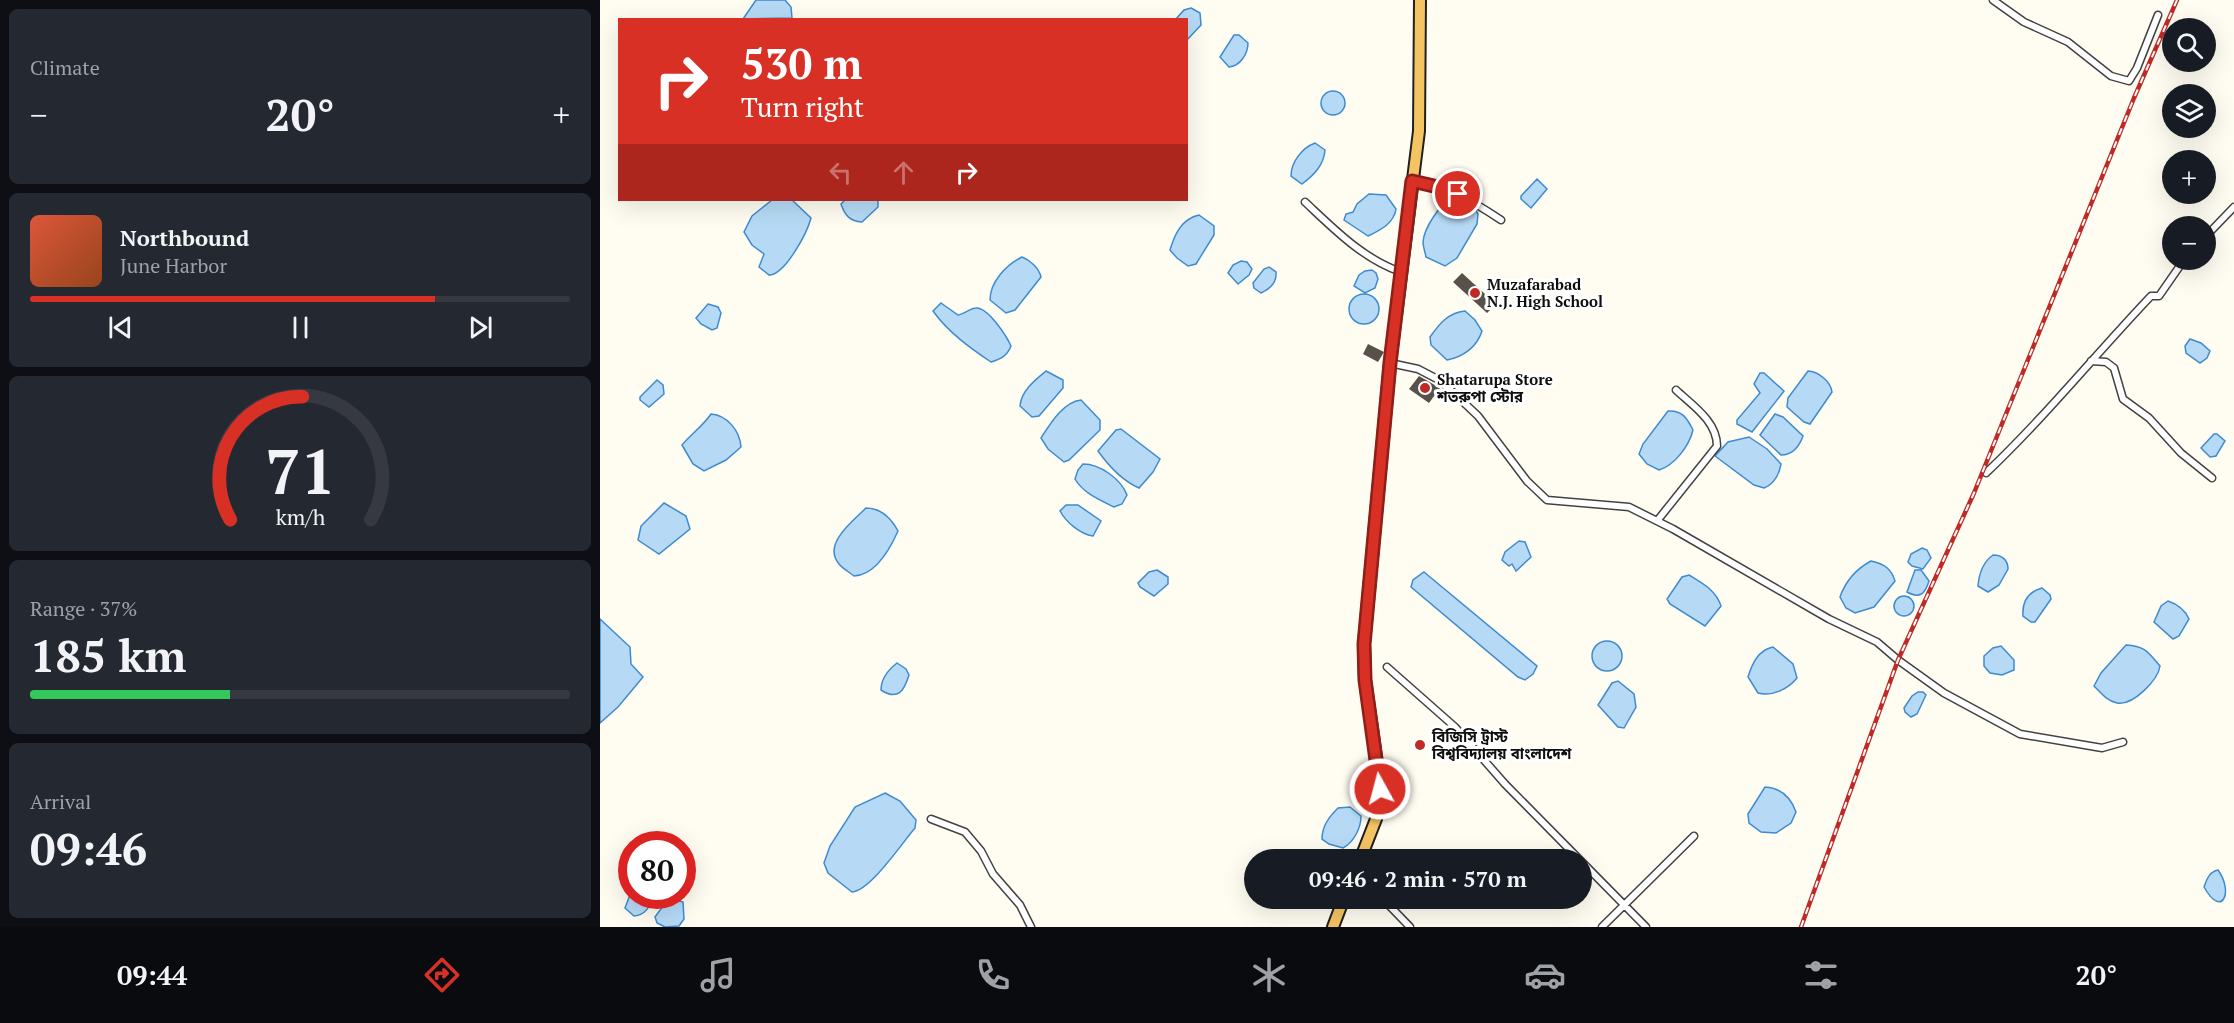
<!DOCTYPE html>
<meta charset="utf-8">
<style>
body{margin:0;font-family:"PT Serif","Noto Sans Bengali",serif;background:#242831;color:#f1f3f6;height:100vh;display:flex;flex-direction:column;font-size:22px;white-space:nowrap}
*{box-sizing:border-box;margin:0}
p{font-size:20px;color:#9ea1a6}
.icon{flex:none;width:33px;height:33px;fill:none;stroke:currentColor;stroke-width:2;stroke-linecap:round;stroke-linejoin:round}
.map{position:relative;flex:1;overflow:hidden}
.side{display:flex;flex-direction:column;gap:9px;padding:9px;background:#0d0f14;width:600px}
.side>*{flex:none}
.guide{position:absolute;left:18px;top:18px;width:570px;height:183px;border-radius:0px;box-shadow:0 6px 24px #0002;background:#d93025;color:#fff;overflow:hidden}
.fabs{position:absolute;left:1562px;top:18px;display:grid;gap:12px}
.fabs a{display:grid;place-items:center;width:54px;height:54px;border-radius:50%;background:#171b24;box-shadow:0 6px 24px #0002;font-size:30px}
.speed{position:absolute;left:18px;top:831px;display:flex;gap:12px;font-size:30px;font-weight:700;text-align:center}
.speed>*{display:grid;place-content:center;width:78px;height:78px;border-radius:50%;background:#171b24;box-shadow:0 6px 24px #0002;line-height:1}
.speed .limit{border:9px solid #d22;background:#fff;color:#111}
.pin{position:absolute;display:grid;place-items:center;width:51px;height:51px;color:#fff;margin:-26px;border:3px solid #fff;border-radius:50%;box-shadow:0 2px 6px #0007}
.me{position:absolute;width:66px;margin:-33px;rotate:353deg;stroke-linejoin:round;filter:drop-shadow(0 0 4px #0008)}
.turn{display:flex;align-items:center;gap:21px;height:126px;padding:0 24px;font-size:27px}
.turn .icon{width:78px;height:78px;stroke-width:2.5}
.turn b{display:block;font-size:42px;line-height:51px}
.lanes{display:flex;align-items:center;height:57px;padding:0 24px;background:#0003;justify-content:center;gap:30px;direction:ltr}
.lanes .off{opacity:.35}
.big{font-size:45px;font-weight:800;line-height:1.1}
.side .widget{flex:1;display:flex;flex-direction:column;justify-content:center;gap:9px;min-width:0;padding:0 21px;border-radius:9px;background:#242831}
.side .dial{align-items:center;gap:0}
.dial svg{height:156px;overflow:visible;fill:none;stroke:#363941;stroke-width:7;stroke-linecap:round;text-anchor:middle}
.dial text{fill:#f1f3f6;stroke:none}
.song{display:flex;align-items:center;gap:18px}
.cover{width:72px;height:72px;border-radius:9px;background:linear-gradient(135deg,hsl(10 70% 55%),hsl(20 70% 35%))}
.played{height:6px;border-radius:3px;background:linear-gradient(90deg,#d93025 75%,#363941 75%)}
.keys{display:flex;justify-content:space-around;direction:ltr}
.heat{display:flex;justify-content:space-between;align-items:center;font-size:33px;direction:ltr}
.charge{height:9px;border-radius:4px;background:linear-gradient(90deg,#34c759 37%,#363941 0)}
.trip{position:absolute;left:644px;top:849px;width:348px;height:60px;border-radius:30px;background:#171b24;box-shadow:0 6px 24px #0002;font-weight:800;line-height:60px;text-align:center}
.tab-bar{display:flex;height:96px;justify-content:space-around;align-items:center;background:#090b0e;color:#9ea1a6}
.tab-bar .icon{width:42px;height:42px}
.tab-bar .current{color:#d93025}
.tab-bar b{font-size:27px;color:#f1f3f6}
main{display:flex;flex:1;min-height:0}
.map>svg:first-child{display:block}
.water{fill:#b6daf6;stroke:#3e8bcd;stroke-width:1.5}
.building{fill:#58514b}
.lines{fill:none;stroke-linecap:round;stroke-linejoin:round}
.minor-casing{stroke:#424242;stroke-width:9}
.trunk-casing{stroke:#202020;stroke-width:14}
.minor{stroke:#fff;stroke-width:6}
.trunk{stroke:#f5c462;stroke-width:10}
.rail-casing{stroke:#bf2a27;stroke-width:4.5}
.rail{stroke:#fff;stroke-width:2;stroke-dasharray:7;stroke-linecap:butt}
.route-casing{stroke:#8d1f18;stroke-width:15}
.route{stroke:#d93025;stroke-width:10}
.poi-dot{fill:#bf2a27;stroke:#fff;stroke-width:2}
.labels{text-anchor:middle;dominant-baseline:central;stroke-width:6;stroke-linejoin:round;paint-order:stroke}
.poi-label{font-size:15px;font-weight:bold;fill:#0f0f0f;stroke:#fff;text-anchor:start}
</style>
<main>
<section class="side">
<div class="widget"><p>Climate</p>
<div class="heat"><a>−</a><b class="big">20°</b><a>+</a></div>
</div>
<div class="widget">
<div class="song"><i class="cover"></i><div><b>Northbound</b><p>June Harbor</p></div></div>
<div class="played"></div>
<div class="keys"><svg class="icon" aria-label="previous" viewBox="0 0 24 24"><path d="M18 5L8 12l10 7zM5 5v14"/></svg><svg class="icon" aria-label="pause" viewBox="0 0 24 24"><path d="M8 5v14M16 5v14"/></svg><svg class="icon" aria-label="next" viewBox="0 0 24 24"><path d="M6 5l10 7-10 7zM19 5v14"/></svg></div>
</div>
<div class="widget dial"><svg viewBox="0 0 100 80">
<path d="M14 69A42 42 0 1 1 86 69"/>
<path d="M14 69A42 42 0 0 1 51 6" stroke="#d93025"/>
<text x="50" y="56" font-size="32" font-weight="700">71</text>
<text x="50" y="72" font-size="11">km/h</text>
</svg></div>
<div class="widget"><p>Range · 37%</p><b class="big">185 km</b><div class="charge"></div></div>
<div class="widget"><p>Arrival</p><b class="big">09:46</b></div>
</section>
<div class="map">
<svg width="1634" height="927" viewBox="0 0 1634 927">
<rect width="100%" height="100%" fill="#fffdf1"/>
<path class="water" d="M156,0H185L191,7L192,18L143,19Z
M591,8L600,13L601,25L587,40L586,20L576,19L584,10Z
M634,35H639L648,43C648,54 640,66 629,67L620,57Z
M721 103a12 12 0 1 1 24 0a12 12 0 1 1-24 0Z
M715,143L725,150C724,165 714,175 702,184L691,176C691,162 702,148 715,143Z
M937,179L947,189L931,208L921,199V196Z
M769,194L786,195L796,209C794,223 781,230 768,236L744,220L746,214L753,212L757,204Z
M852,198L875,209L878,214L877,224L857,258L845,266L826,257C825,252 823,246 823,242C824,228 840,204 852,198Z
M172,200H192L211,218C207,233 185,275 169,275L159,267L164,254L152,245L144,232L152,216Z
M245,200H278V207L262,222C250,221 245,216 241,204Z
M599,215L614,226V235L596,264L588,266L577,258L570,250C575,233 582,219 599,215Z
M422,257C430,260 439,268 441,277L415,310L406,313L390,300C390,282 406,265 422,257Z
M641,261L647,262L652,269L649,275L638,284L628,273L633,265Z
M669,267L676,272C677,282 670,289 661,293L654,288L653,283L664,269Z
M772,270L776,273L778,279L775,288L765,293L754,286L759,275L765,271Z
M749 309a15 15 0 1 1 30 0a15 15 0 1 1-30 0Z
M341,303L358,315C364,314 371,308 376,308C388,307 407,337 411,346C407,356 401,359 391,362C370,348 348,332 333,311Z
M108,304L118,307L121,313L117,328L112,330L101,324L96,318Z
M865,311L875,320L882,331C877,347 863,357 847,360L831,345L830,337C840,323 848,313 865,311Z
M1590,339L1601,343L1610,351L1607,358L1600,363L1586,353L1585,346Z
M446,371L463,380V388L439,416L432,417L420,406C421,391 435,380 446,371Z
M1208,371C1218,371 1231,382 1232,392L1210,424L1204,422L1187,407L1188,398Z
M1160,373H1164L1184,391L1152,432L1137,424V420L1160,393L1154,384Z
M57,380L63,385L64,394L49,407L40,400V397Z
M481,400L500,420V430L469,460L464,462L448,449L441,438C450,424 463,402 481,400Z
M1068,411C1082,410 1087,418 1093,430C1089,446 1075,465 1059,470L1047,464L1039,454L1043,444Z
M111,414C127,415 140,431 141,447L126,460L104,471L93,464L82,445C91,434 103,426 111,414Z
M1175,414L1183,417L1203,436C1199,447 1193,455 1181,455L1160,435Z
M521,429L560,459L553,472L539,488C523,481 508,465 498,451L516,430Z
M1614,434H1617L1625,441L1616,456L1610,457L1601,448Z
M1149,437L1167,449L1181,464C1179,475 1174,484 1164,488L1154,485L1115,456L1128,442Z
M483,464C500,464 521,479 527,495L522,504L514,507C500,500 483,493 475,479L478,470Z
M64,503L86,516L90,529L59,554L38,540L41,526Z
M466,505H478L501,521L493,536C480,534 466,522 460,511Z
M266,508C281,508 291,518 298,531C290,549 276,575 254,576C249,572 242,568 239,564C222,544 253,521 266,508Z
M919,541L925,542L931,557L916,571L912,564L909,566L902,560L905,552Z
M1322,548L1327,550L1331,558L1323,569L1312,566L1308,562L1311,554Z
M1393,555C1402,555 1408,560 1408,569L1399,585L1388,592L1378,586C1379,574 1383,562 1393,555Z
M1271,561C1284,564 1291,568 1295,581L1274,607L1255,613L1246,608L1240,597C1246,580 1256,569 1271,561Z
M557,570L568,577V584L554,596L540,587L538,583L549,572Z
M1315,570H1321L1329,581C1325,594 1320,599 1307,592Z
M824,572L937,666L933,674L925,680L918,677L811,587L813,580Z
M1089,575C1102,583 1116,590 1121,606L1105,626L1070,604L1067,599L1082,577Z
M1442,588L1450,595L1451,599L1435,622H1431L1423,616C1422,602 1428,592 1442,588Z
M1294 606a10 10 0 1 1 20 0a10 10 0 1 1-20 0Z
M1568,601C1577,604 1585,610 1589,619L1579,636L1573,639L1554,622L1561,606Z
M0,619L30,647L31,664L43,677L18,707L0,723Z
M992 656a15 15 0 1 1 30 0a15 15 0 1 1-30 0Z
M1526,645C1545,646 1548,652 1560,666C1558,680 1533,706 1517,703C1507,701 1501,693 1494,686L1501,673Z
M1401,646L1414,660V670L1402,675L1390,673L1384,666V656L1393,648Z
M1173,647L1193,664L1197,678C1188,689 1172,697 1158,693L1148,677C1152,664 1158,650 1173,647Z
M297,663L306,669L309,675C304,691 298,701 281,690C281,678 288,670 297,663Z
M1018,681L1034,694L1036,707L1024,728L1018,727L998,705L1012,683Z
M1318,692H1323L1326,695L1317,714L1311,717L1305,712L1304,708L1312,696Z
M1165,787C1181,788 1191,798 1196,812L1191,823L1176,833L1161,832L1149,823L1148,814Z
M285,793L300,801L316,820L315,828C302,843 271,890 252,892L228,873L224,863L230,846L255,807Z
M750,807L761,816C761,828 754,842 743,848L729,844L722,839C722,826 729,817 738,808Z
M1618,870C1634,892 1622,919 1604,887C1607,879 1609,872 1618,870Z
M31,892L32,896H54C50,906 46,915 34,916L25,908Z
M73,899L83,902L84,919L79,926L65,927L57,923L55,917L63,906Z"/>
<path class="building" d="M862,273L896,304L887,313L853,282Z
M768,344L784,352L778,362L763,354Z
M819,376L840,388L829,403L809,389Z"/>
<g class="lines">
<g class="minor-casing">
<path id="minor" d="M1393,0L1424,22L1468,42L1511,76L1529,81L1537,68L1558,15
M812,181C849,187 871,200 901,220
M705,202C734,229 763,259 801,272
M1605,233L1608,234L1634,207
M1491,361L1506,362L1514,368L1523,399L1549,418L1581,453L1612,478
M790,363L818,369L841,381L878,416L927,481L947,500L1029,507L1073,529L1229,619L1277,642L1298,660L1344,693L1420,734L1502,748L1523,742
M1386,473C1445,417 1495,355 1551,296H1559L1584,260
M1057,521L1117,446C1117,421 1092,405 1076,390
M787,667L855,727L905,784L1046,927
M331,819L365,832L381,851L393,874L420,905L431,927
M782,898L810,927
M1002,927L1094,836"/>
</g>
<g class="trunk-casing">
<path id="trunk" d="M760,860L776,819L780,802L779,777L765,680L764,644L790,363L819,131L820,0
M733,927L744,898"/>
</g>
<use href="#minor" class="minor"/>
<use href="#trunk" class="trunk"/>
<g class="rail-casing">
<path id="rail" d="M1201,927L1298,660L1374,493L1534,98L1577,0"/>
</g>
<use href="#rail" class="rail"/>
</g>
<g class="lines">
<g class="route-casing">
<path id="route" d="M780,789L765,680L764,644L790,363L812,181L847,189L858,194"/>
</g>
<use href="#route" class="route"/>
</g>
<g class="poi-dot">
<circle cx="875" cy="293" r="6"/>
<circle cx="825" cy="388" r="6"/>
<circle cx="820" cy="745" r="6"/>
</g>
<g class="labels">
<g class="poi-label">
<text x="887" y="284">Muzafarabad<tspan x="887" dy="17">N.J. High School</tspan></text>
<text x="837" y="379">Shatarupa Store<tspan x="837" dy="17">শতরুপা স্টোর</tspan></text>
<text x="832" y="736">বিজিসি ট্রাস্ট<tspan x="832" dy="17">বিশ্ববিদ্যালয় বাংলাদেশ</tspan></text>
</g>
</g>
</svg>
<div class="fabs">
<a><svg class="icon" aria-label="search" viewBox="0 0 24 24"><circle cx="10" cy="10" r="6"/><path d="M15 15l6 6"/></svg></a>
<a><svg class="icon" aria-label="layers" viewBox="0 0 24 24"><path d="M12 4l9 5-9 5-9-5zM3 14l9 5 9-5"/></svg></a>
<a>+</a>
<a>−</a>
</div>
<div class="speed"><div class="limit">80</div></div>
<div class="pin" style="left:858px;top:194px;background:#d93025"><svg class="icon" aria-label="arrive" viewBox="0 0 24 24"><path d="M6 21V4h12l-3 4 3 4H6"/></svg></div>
<svg class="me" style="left:780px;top:789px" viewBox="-20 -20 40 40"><circle r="17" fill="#d93025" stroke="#fff" stroke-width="3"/><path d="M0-11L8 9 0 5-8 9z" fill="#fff"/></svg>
<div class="trip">09:46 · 2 min · 570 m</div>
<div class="guide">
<div class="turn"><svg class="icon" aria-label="right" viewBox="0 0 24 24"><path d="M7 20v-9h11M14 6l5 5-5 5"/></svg><div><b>530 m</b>Turn right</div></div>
<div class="lanes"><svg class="icon off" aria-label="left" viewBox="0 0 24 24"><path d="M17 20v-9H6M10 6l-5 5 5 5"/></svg><svg class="icon off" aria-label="ahead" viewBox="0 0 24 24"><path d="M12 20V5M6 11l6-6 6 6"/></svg><svg class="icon" aria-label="right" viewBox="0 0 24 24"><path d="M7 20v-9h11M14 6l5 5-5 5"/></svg></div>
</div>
</div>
</main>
<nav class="tab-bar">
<b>09:44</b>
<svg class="icon current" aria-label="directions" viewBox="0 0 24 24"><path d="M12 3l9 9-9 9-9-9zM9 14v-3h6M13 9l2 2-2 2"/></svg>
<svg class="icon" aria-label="music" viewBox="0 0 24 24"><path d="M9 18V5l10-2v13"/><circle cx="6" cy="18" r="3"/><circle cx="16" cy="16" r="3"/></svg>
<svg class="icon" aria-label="phone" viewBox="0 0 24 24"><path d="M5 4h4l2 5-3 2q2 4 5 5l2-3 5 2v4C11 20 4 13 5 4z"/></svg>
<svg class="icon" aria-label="climate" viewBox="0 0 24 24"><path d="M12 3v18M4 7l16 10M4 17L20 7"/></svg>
<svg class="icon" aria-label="car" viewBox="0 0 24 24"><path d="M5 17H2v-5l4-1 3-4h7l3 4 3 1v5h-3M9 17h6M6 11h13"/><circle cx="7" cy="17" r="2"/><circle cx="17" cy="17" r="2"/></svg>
<svg class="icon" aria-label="filters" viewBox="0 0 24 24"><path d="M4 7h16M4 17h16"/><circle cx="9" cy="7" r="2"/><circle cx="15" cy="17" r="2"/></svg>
<b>20°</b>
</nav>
